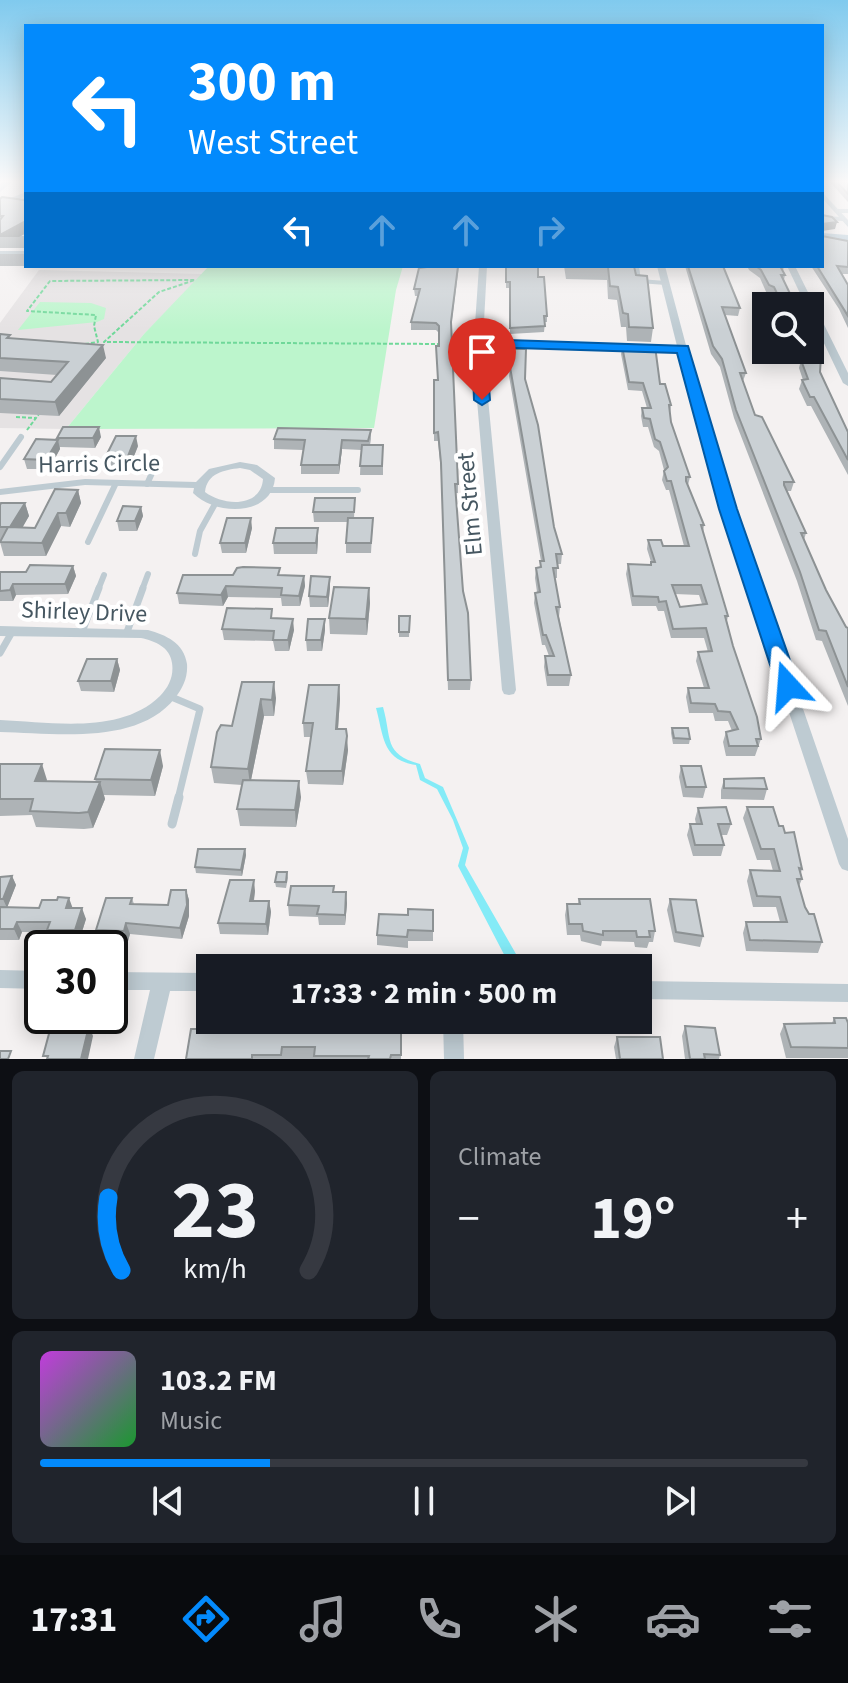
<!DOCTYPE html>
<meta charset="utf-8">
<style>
body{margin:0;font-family:"Source Sans 3",sans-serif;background:#20242c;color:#f1f3f6;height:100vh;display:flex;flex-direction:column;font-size:30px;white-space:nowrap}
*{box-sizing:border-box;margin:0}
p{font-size:26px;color:#9ea1a6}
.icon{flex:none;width:44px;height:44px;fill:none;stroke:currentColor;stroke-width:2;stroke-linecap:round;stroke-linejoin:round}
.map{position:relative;height:1059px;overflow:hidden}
.panel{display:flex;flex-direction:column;gap:12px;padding:12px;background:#0d0f14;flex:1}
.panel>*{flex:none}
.top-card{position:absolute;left:24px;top:24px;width:800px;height:244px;border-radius:0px;box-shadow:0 4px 20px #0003;background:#038afc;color:#fff;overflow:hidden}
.buttons{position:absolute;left:752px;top:292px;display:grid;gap:16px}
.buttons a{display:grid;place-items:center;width:72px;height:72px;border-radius:0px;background:#171b24;box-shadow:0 4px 20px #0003;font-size:40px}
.speed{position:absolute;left:24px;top:930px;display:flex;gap:16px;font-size:40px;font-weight:700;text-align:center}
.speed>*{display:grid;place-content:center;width:104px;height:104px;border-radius:50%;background:#171b24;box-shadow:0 4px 20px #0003;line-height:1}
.speed .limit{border:4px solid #111;border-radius:12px;background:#fff;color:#111}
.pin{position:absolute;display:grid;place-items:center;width:68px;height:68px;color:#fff;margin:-82px -34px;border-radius:50% 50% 50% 0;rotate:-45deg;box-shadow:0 0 8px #0007}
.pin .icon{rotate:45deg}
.me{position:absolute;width:88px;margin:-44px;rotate:341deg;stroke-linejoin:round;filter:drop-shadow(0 0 6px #0008)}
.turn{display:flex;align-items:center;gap:28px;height:168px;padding:0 32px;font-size:36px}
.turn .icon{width:104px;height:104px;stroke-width:2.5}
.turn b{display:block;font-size:56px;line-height:68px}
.lanes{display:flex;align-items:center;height:76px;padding:0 32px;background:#0003;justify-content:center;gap:40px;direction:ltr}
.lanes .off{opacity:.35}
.big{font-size:60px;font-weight:700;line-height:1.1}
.panel .widget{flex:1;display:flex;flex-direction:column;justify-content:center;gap:12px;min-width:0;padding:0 28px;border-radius:12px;background:#20242c}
.panel .dial{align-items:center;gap:0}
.dial svg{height:208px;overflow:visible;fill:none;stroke:#363941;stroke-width:7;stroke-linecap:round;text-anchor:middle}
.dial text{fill:#f1f3f6;stroke:none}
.song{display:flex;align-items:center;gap:24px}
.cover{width:96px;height:96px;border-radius:12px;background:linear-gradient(135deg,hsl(290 70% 55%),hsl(130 70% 35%))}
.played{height:8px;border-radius:4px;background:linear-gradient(90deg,#038afc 30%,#363941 30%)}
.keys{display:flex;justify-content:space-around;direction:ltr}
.heat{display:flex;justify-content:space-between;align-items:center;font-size:44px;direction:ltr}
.panel .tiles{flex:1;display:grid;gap:12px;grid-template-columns:1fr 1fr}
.widget:last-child{grid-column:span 2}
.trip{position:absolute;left:196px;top:954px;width:456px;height:80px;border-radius:0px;background:#171b24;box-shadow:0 4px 20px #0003;font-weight:700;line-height:80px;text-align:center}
.tab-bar{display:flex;height:128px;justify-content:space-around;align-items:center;background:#090b0e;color:#9ea1a6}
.tab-bar .icon{width:56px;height:56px}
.tab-bar .current{color:#038afc}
.tab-bar b{font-size:36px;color:#f1f3f6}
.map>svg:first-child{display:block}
.education{fill:#e5e2e3}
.green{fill:#bcf5cc}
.water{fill:#84ebf7}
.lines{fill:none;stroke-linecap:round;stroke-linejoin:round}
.path{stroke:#6fd899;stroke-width:2;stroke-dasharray:4 2;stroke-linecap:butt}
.lane-far3{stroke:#becbd2;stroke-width:4}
.lane-far2{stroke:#becbd2;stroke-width:6}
.lane-far1{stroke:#becbd2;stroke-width:7}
.lane{stroke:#becbd2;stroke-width:9}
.street{fill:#becbd2;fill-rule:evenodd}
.secondary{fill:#bdccd7;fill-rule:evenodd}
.primary{fill:#aec4d3;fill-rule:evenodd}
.wall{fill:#aeb3b6;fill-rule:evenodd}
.shaded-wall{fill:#8d9294}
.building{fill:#cad0d4;stroke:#8d9294;stroke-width:2;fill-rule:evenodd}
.route{fill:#038afc;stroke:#025aa4;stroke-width:2}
.labels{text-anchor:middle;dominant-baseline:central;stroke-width:8;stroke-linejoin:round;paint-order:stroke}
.street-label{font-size:24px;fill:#465761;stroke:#fff}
</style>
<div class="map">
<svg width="848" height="1059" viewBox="0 0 848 1059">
<rect width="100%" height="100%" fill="#f4f1f1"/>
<path class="education" d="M39,270L204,274L144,334L66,429L0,428V323Z"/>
<path class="green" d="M209,266H403L396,290L374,428L66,429L144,334Z
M40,302L91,303L106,308L104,319L97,322L18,330Z"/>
<path class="water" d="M383,707C392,738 383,754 420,764L425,778L443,787L469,848L465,865L524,968H511L458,866L463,848L453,820L437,789L420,780L416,765C382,760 384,737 376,708Z"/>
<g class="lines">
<path class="path" d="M85,344L98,342L94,326L96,315L27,311L50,281L195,280L159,292L104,342L441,344
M452,345H465
M16,417L35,418
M27,430L39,414"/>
<path class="lane-far3" d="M6,202L26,194
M837,211H848
M822,218L843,219
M0,253H26
M637,266L639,281L666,283"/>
<path class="lane-far2" d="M0,467L21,437
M147,484L153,471
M268,490H358
M88,542L116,483
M195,554L200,531L215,504
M98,590L104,575
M142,590L148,574"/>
<path class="lane-far1" d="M82,632L99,588
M127,632L143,588
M0,653L12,632
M169,696L200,709L178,799"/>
<path class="lane" d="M172,824L179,797"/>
<path class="street" d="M822,192L848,220V227L822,198Z
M479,266H487L483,340L677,346L657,266H665L696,383L734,509L848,839V871L842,869L839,864L722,509L678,352L483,346L516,690L514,694L509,695L504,694L502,690L473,354Z
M787,266H795L848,373V386L843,383L810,314V306H806Z
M240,462L257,465L275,478C272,517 215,516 193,493L194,488L85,485L0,495V489L85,479L196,482L209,469ZM240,468L250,470L263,479C261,508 223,506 205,492C207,473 224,470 240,468Z
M0,626L148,630C166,635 184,643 187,664C188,677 183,688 175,698C137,746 54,733 0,732V720C51,722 120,735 160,696C169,687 174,676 172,663C170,647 155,641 141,638L0,636Z
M0,970L42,971V989L0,988Z
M110,972L210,973V991H170L154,1059H134L150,990H110Z
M638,981L848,984V1002L638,999Z
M443,1020H463L464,1059H444Z"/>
<path class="secondary" d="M12,182L0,192L1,182Z"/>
<path class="primary" d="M822,233L848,235V243L822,241Z"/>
</g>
<path class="wall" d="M830,182H848V202Z
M0,199L26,233L21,236H26V248H0Z
M848,241V274H841L848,285V328L839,309L811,266H822Z
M26,253V266H97H0V254H24Z
M435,266H459L451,327L458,484V493H455L471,680L470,690H448L441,471L438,441H434V380H437L439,333L436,330H411V322L418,296H415L414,289Z
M506,266L538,277L547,316V322H545L544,332L510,334V288H506Z
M564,266H634L653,328L651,342L627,341L626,327H621L617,300L608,299L607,280L566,279Z
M685,266H723L740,308L738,316L725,315L746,373L743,381L755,415L794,482L791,491H786L806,533L804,540L826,590L846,627L848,628V706L822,641L816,640L797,581L734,418L720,367L711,354Z
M747,266H784L783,271L785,275L784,280L796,306H777L772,295L767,294L760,278L749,270Z
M0,334L11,338L106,358L59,416L0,413V378L51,382L57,375L0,371Z
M622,346L660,384L671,405L670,413L671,422L690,477L688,485L704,525L703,533L728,616L727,621L733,646L761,739L755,756H726L723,742L726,732L732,731L728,721H715L713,713H689L686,697L688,688H704L696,661L698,652H708L704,638H671L664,611H658L656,606H632L626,574L628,564L650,565L651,562L647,549L648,540L663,546H684L669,490H666L662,480L664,470L659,451L654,447L648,427H643L641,416L642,408H647L642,391L628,390L621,354ZM675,594L699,595L702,604L680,607Z
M511,349L525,379L554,527L562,554L561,564H557V578H555L560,607L559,617L571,675L569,686H547L544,667L545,656H549L545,645H542L534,603L535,593L537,592L535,578L536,568L540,567V561H541L509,376Z
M797,350H810L848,432V475L811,406H807L799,389L802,380H803L799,368L801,360Z
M371,430V439L370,445H383V475H360L361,450L342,449L339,474H301V465L303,450L274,449V439Z
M101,437L95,448L60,447V449L49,469H27L24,459L57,440V438Z
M138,446L130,466H108L106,456Z
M78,490L81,503L70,527L61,526L46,556H4L0,542V505L25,503L29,516L22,527L35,528Z
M355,498L354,518H373L371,553H346V543L348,522H314L313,512Z
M141,507L143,516L137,531H119L117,521Z
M252,528L246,553H222L220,543Z
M318,528V538L317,554H274L273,543Z
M73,566L76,576L68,594L16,595L13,601H0V572H26Z
M281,576H304L305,586L300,606H282L281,598L228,597L223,606L179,604L177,593Z
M330,577V588L328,607H310L309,596Z
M369,588L370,603L367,635L330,634L329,618Z
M399,616H410L409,637H399Z
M273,618L294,630L289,651H275L273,641L224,640L222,629Z
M325,619V630L322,651H307L306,640Z
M117,659L120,670L114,692L81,691L78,681Z
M242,682L276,698L274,716H264L251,780L301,797L296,827L240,826L237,809L242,785L214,783L211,767L232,726Z
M339,685L340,699L338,729L348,750L343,785L308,784L306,771L311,737H304L303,723Z
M672,728L690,739L689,744H673L671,733Z
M0,764L47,781L96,782L95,779L163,766L155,796L104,795L105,799L93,828L84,829L36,827L32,815L0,816Z
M681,766L706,787L703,798L683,797L679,777Z
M724,779L767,789L764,800L721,799V790Z
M747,807L779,826L802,869L801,873L802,879L799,886L805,907L822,942L818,953L746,951L743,933L746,922H780L776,907H753L747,881L750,870L773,871L770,860H757L743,818Z
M698,808L731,824L727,835H721L724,845L721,856H693L687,835L690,824H696L695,819Z
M245,849L246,855L242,876L196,873L195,867Z
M287,872L288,878L286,888L276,887L275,882Z
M12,876L16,885L7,907L73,908L86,919L79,941H51L48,932H22L19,940H0V877Z
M186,890L189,900V916L182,939L130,934L128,941H100L96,930L132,898L134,904L168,905Z
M255,891L254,901H269L271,912L268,935L220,934L218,923Z
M334,892L347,903L345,925H319L318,917L289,916L288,905Z
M579,899L655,931L653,942H649L647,948L635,947L634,942L602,941L601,946L581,941L580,935H567L565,915L567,904H578Z
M670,899L703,936L700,947L674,942L667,910Z
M433,910V941H408V948L377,945V935L408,915Z
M834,1018L848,1023V1058H786L780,1034L784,1024L832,1023Z
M223,1020L225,1028L287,1033H316L343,1028L401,1027V1059H186L201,1029Z
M685,1026L720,1055L719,1059H685L682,1036Z
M617,1037L663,1059H616L614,1047Z"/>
<path class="shaded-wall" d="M26,221V233L19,237H0V235Z
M837,222L835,229L822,231V224Z
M103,345L106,358L59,416L55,402Z
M99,427L101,437L95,448L93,438Z
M136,436L138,446L130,466L128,456Z
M58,440L60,449L49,469L46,460Z
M342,440V449L339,474V465Z
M78,490L81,503L70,527L66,513Z
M25,503L29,516L15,541L10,527Z
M141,507L143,516L137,531L135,521Z
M58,513L61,526L46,556L42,543Z
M251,518L252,528L246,553L245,543Z
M318,528V538L317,554L316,543Z
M73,566L76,576L68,594L65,584Z
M304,576L305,586L300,606L299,596Z
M330,577V588L328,607L327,597Z
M13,584L16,595L13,601L10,590Z
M226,586L228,597L223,606L221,595Z
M369,588L370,603L367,635L366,619Z
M293,619L294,630L289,651L288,640Z
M325,619V630L322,651L321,640Z
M117,659L120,670L114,692L111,681Z
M274,682L276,698L274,716L272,700Z
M339,685L340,699L337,743L336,729Z
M261,699L264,716L250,785L248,769Z
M347,736L348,750L343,785L342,771Z
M160,750L163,766L155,796L151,780Z
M42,764L47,780L41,797L35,781Z
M299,781L301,797L296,827L295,810Z
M100,782L105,799L93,828L88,812Z
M245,849L246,855L242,876L241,870Z
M12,876L16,885L7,908L3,899Z
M254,880L255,891L252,912L250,901Z
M186,890L189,900V916L182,939L180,928Z
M346,892L347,903L345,925V915Z
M69,898L73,909L66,908Z
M269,901L271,912L268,935L266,924Z
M82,908L86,919L79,941L75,930Z
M17,922L22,932L19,940L14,929Z
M126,923L130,934L128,941L124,931Z
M89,1026L93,1036L88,1059H81Z"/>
<path class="building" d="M837,182H848V194Z
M2,197L24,200L26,198V221L0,235V220L3,216H0V199Z
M822,215L832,217L837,222L822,224Z
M822,236L848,241V267L837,266L848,285V316L817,266H822Z
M435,266H458L451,322L458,484H455L463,591L468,613L471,680H448L441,463L438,432L434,433V380H438L436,346H439V326L436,323L411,322L420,289H414L419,268Z
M506,266H538V277H544L547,316H544L545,326L510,328V282H506Z
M585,266H634L636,275L647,276L653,328L629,327L628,314L623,313L618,287L610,286L608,267Z
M688,266H723L740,308L722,307L746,373H740L755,415L762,417L794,482H784V485L806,533H801L826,590L846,627L848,628V687L826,631L819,630L800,572L736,410L722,359L713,346Z
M756,266H780L785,275H781L796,306H783L774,287L769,285L761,270Z
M0,334L10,335L7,338L103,345L55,402L0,399V378L51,382L68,362L0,358Z
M810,334L821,356L820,372L848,432V460L814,397H810L802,380L808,379L801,360H808L803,350H810Z
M622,346H655L660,384H665L671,405H669L671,422L690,477H686V481L704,525H701L728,616H725L733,646L757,717L761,739H756L758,746H729L726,732L738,729L730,712L718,711L715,704L691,703L688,688H709L698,652L712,651L706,628L673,629L666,601L659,602L658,597L633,596L628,564L651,565V562H655L648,540H661L663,546H689L671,481H667L664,471L668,467L660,442L655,439L650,419L644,418L642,408H651L643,383L629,382ZM672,585H701L707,604L680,607Z
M511,349H526L525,379L538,425L554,527L562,554H556L558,568H553L560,607H556L571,675H548L545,656H554L546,635H543L535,593L540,592L536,568L541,567L540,561H544L510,367Z
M63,427H99L93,438H57Z
M278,428L371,430L368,441L342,440L339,465H301L305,440L274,439Z
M116,436H136L128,456H106Z
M36,439L58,440L46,460L24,459Z
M362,445H383L382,466H360Z
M55,489L78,490L66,513H58L42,543L0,542L8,527H0V505L1,503H25L10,527L35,528Z
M315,498H355L354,512H313Z
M123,506L141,507L135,521H117Z
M227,518H251L245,543H220Z
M348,518H373L371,543H346Z
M276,528H318L316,543H273Z
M30,565L73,566L65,584H13L10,590L0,591V572H26Z
M243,567L280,568L278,575L304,576L299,596L281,595L282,588L226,586L221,595L177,593L183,575H233L237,568Z
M311,576L330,577L327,597L309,596Z
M334,587L369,588L366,619L329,618Z
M227,608L272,609L271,618L293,619L288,640H273L274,631L222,629Z
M399,616H410L409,632H399Z
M308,619H325L321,640H306Z
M87,659H117L111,681H78Z
M242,682H274L272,700L261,699L248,769L211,767L217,732L221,725L232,726Z
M309,685H339L336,729H346L347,736L342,771H306L313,723H303Z
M672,728H688L690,739L674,738Z
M105,749L160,750L151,780L95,779Z
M0,764H42L35,781L100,782L88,812L79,813L30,811L33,799H0Z
M681,766H701L706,787H686Z
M764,778L767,789L724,788V779Z
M243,780L299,781L295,810L237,809Z
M726,807L731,824H718L724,845H695L690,824H702L698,808Z
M747,807H773L779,826H783L785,833L794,832L802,869L799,868L802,879H797L805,907L809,914H814L822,942L750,940L746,922H787L780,897L757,896L750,870L780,871L774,849H761Z
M198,849H245L241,870L195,867Z
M277,872H287L286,882H275Z
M12,876L3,899H0V877Z
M230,880H254L250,901H269L266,924L218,923Z
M291,886H334L333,892H346L345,915L317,914L319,906L288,905Z
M171,890H186L187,905L180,928L126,923L124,931L96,930L106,898H132L130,904L168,905Z
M58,897L69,898L66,908H82L75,930H47L50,922H17L14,929H0V907L39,908L42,900H57Z
M579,899H650L655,931H649L650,937H637L636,931H603V935L583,931L582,924H569L567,904H580Z
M670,899L696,900L703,936L676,932Z
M408,909L433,910V931L408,930L407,937L377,935L379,914L408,915Z
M834,1018H846L848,1023V1048L791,1047L784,1024L835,1023Z
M202,1020H223L222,1028L228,1029H253L254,1020H285L284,1033H316L317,1028H326L327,1022L343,1023V1028L401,1027V1055H391L390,1059H368L369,1056H314L315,1047H282L281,1055H252V1059H186L191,1029H201Z
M63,1026H89L81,1059H47L48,1056H43L50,1030H62Z
M685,1026L715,1028L720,1055L704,1054L705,1059H690Z
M617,1037H660L663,1059H620Z
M0,1051H11L8,1059H0Z"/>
<linearGradient id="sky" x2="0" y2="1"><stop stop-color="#80caee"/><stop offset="0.55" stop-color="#faf9f9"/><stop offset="1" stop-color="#faf9f9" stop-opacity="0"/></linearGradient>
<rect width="848" height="330" fill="url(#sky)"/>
<path class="route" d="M479,339L688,346L737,509L799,686L796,692H780L777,686L719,509L677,353L486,347L490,400L482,405L474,400L472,343Z"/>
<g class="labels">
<g class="street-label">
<text transform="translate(99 464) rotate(-1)">Harris Circle</text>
<text transform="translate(470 504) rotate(-95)">Elm Street</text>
<text transform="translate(84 612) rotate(2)">Shirley Drive</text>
</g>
</g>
</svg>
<div class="buttons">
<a><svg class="icon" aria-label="search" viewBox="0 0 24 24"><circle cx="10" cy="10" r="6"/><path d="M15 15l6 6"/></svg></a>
</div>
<div class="speed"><div class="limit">30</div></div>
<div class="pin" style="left:482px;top:400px;background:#d93025"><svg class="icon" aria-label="arrive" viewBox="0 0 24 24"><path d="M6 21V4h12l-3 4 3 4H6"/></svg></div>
<svg class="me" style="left:788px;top:686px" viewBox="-20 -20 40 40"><path d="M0-17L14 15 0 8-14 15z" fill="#038afc" stroke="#fff" stroke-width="4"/></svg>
<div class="trip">17:33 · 2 min · 500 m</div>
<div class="top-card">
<div class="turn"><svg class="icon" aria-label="left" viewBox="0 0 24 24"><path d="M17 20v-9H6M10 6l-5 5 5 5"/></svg><div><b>300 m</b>West Street</div></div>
<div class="lanes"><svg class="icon" aria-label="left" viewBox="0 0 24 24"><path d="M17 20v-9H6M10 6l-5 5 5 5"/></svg><svg class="icon off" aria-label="ahead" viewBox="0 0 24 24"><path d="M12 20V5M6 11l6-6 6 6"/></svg><svg class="icon off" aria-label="ahead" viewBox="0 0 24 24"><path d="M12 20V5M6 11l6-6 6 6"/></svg><svg class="icon off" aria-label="right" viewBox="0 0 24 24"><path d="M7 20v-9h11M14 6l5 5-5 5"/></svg></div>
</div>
</div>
<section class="panel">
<div class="tiles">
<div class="widget dial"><svg viewBox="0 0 100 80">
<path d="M14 69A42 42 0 1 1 86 69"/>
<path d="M14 69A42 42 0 0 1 9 41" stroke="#038afc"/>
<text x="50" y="56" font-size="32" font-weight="700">23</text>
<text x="50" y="72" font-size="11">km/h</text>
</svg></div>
<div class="widget"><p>Climate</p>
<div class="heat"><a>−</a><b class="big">19°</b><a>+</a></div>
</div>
<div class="widget">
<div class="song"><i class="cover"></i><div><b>103.2 FM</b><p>Music</p></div></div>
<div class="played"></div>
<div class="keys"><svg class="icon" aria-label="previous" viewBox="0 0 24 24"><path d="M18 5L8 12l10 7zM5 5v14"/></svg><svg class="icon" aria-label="pause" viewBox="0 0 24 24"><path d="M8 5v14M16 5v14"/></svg><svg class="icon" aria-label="next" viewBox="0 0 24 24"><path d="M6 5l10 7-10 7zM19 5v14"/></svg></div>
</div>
</div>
</section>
<nav class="tab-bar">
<b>17:31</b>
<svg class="icon current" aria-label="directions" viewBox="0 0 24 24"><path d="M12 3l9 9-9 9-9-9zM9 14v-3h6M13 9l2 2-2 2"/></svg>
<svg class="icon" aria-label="music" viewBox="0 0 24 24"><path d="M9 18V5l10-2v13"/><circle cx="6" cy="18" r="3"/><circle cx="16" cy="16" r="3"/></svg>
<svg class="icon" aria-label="phone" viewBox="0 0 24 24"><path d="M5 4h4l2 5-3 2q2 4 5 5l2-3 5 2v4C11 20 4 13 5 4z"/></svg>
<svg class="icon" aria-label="climate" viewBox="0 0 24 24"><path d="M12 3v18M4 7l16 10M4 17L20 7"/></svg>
<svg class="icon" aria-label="car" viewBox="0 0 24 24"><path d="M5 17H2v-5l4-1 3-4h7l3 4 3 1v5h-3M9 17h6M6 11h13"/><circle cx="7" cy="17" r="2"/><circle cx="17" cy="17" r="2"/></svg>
<svg class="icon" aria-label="filters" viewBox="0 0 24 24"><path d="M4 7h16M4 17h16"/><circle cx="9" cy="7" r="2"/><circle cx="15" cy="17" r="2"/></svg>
</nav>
